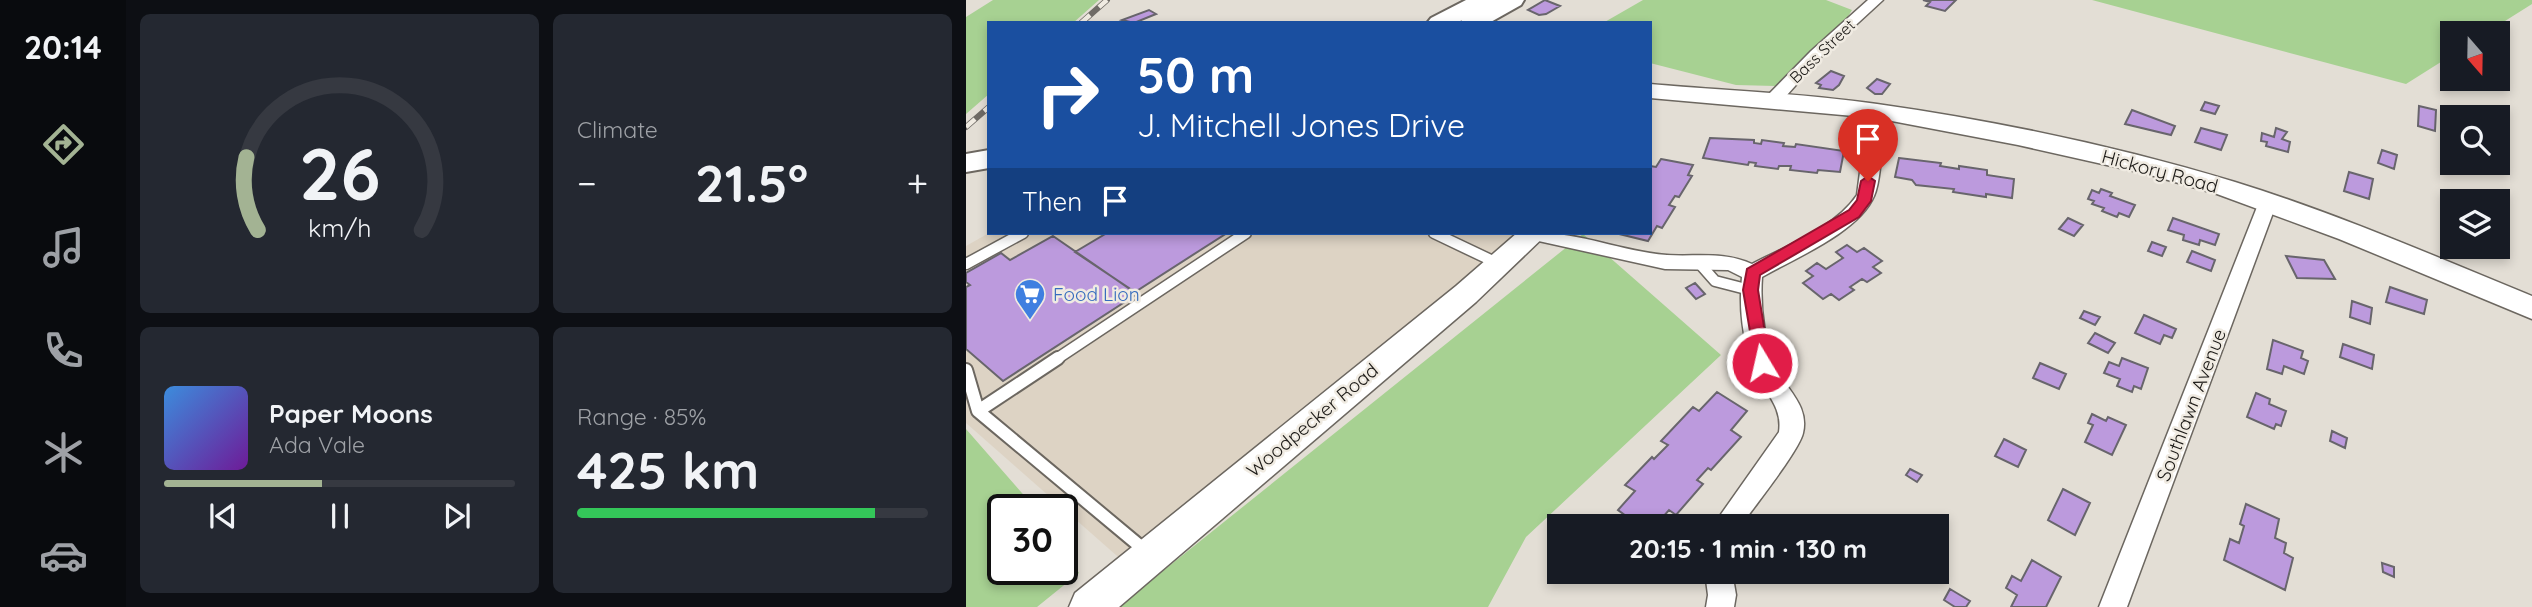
<!DOCTYPE html>
<meta charset="utf-8">
<style>
body{margin:0;font-family:Quicksand,sans-serif;background:#242831;color:#f1f3f6;height:100vh;display:flex;flex-direction:column;font-size:26px;white-space:nowrap}
*{box-sizing:border-box;margin:0}
p{font-size:23px;color:#9ea1a6}
.icon{flex:none;width:38px;height:38px;fill:none;stroke:currentColor;stroke-width:2;stroke-linecap:round;stroke-linejoin:round}
.map{position:relative;flex:1;overflow:hidden}
.sheet{display:flex;flex-direction:column;gap:14px;padding:14px;background:#0d0f14;width:840px}
.sheet>*{flex:none}
.hud{position:absolute;left:21px;top:21px;width:665px;height:214px;border-radius:0px;box-shadow:0 4px 10px #0003;background:#1a4fa0;color:#fff;overflow:hidden}
.needle{width:46px;rotate:160deg}
.fabs{position:absolute;left:1474px;top:21px;display:grid;gap:14px}
.fabs a{display:grid;place-items:center;width:70px;height:70px;border-radius:0px;background:#171b24;box-shadow:0 4px 10px #0003;font-size:35px}
.speed{position:absolute;left:21px;top:494px;display:flex;gap:14px;font-size:35px;font-weight:700;text-align:center}
.speed>*{display:grid;place-content:center;width:91px;height:91px;border-radius:50%;background:#171b24;box-shadow:0 4px 10px #0003;line-height:1}
.speed .limit{border:4px solid #111;border-radius:10px;background:#fff;color:#111}
.pin{position:absolute;display:grid;place-items:center;width:60px;height:60px;color:#fff;margin:-72px -30px;border-radius:50% 50% 50% 0;rotate:-45deg;box-shadow:0 0 7px #0007}
.pin .icon{rotate:45deg}
.me{position:absolute;width:77px;margin:-38px;rotate:351deg;stroke-linejoin:round;filter:drop-shadow(0 0 5px #0008)}
.turn{display:flex;align-items:center;gap:24px;height:147px;padding:0 35px;font-size:32px}
.turn .icon{width:91px;height:91px;stroke-width:2.5}
.turn b{display:block;font-size:49px;line-height:60px}
.then{display:flex;align-items:center;height:66px;padding:0 35px;background:#0003;gap:14px;font-size:26px}
.big{font-size:52px;font-weight:700;line-height:1.1}
.sheet .widget{flex:1;display:flex;flex-direction:column;justify-content:center;gap:10px;min-width:0;padding:0 24px;border-radius:10px;background:#242831}
.sheet .dial{align-items:center;gap:0}
.dial svg{height:182px;overflow:visible;fill:none;stroke:#363941;stroke-width:7;stroke-linecap:round;text-anchor:middle}
.dial text{fill:#f1f3f6;stroke:none}
.song{display:flex;align-items:center;gap:21px}
.cover{width:84px;height:84px;border-radius:10px;background:linear-gradient(135deg,hsl(210 70% 55%),hsl(280 70% 35%))}
.played{height:7px;border-radius:4px;background:linear-gradient(90deg,#a3b393 45%,#363941 45%)}
.keys{display:flex;justify-content:space-around;direction:ltr}
.heat{display:flex;justify-content:space-between;align-items:center;font-size:38px;direction:ltr}
.charge{height:10px;border-radius:5px;background:linear-gradient(90deg,#34c759 85%,#363941 0)}
.sheet .tiles{flex:1;display:grid;gap:14px;grid-template-columns:repeat(2,1fr)}
.trip{position:absolute;left:581px;top:514px;width:402px;height:70px;border-radius:0px;background:#171b24;box-shadow:0 4px 10px #0003;font-weight:700;line-height:70px;text-align:center}
main{display:flex;flex:1;min-height:0}
.menu{display:flex;flex-direction:column;width:126px;justify-content:space-around;align-items:center;background:#090b0e;color:#9ea1a6}
.menu .icon{width:49px;height:49px}
.menu .on{color:#a3b393}
.menu b{font-size:32px;color:#f1f3f6}
.map>svg:first-child{display:block}
.built{fill:#ddd3c4}
.green{fill:#a7d192}
.building{fill:#bc9add;stroke:#68656c;stroke-width:2}
.lines{fill:none;stroke-linecap:round;stroke-linejoin:round}
.lane-far1-casing{stroke:#6c6760;stroke-width:13}
.lane-casing{stroke:#6c6760;stroke-width:16}
.street-casing{stroke:#6c6760;stroke-width:3}
.secondary-casing{stroke:#6c6760;stroke-width:3}
.primary-casing{stroke:#6c6760;stroke-width:4}
.lane-far1{stroke:#fff;stroke-width:10}
.lane{stroke:#fff;stroke-width:12}
.street{fill:#fff;fill-rule:evenodd}
.secondary{fill:#fff;fill-rule:evenodd}
.primary{fill:#fff;fill-rule:evenodd}
.rail-casing{stroke:#6f6b66;stroke-width:6}
.rail{stroke:#f0ebe2;stroke-width:4.5;stroke-dasharray:12;stroke-linecap:butt}
.route{fill:#e11d48;stroke:#92132f;stroke-width:2}
.labels{text-anchor:middle;dominant-baseline:central;stroke-width:5;stroke-linejoin:round;paint-order:stroke}
.far-street-label{font-size:16px;fill:#1c1a17;stroke:#f0ebe2}
.street-label{font-size:19px;fill:#1c1a17;stroke:#f0ebe2}
.shop-label{font-size:19px;fill:#366cbe;stroke:#f0ebe2;text-anchor:start}
</style>
<main>
<nav class="menu">
<b>20:14</b>
<svg class="icon on" aria-label="directions" viewBox="0 0 24 24"><path d="M12 3l9 9-9 9-9-9zM9 14v-3h6M13 9l2 2-2 2"/></svg>
<svg class="icon" aria-label="music" viewBox="0 0 24 24"><path d="M9 18V5l10-2v13"/><circle cx="6" cy="18" r="3"/><circle cx="16" cy="16" r="3"/></svg>
<svg class="icon" aria-label="phone" viewBox="0 0 24 24"><path d="M5 4h4l2 5-3 2q2 4 5 5l2-3 5 2v4C11 20 4 13 5 4z"/></svg>
<svg class="icon" aria-label="climate" viewBox="0 0 24 24"><path d="M12 3v18M4 7l16 10M4 17L20 7"/></svg>
<svg class="icon" aria-label="car" viewBox="0 0 24 24"><path d="M5 17H2v-5l4-1 3-4h7l3 4 3 1v5h-3M9 17h6M6 11h13"/><circle cx="7" cy="17" r="2"/><circle cx="17" cy="17" r="2"/></svg>
</nav>
<section class="sheet">
<div class="tiles">
<div class="widget dial"><svg viewBox="0 0 100 80">
<path d="M14 69A42 42 0 1 1 86 69"/>
<path d="M14 69A42 42 0 0 1 9 37" stroke="#a3b393"/>
<text x="50" y="56" font-size="32" font-weight="700">26</text>
<text x="50" y="72" font-size="11">km/h</text>
</svg></div>
<div class="widget"><p>Climate</p>
<div class="heat"><a>−</a><b class="big">21.5°</b><a>+</a></div>
</div>
<div class="widget">
<div class="song"><i class="cover"></i><div><b>Paper Moons</b><p>Ada Vale</p></div></div>
<div class="played"></div>
<div class="keys"><svg class="icon" aria-label="previous" viewBox="0 0 24 24"><path d="M18 5L8 12l10 7zM5 5v14"/></svg><svg class="icon" aria-label="pause" viewBox="0 0 24 24"><path d="M8 5v14M16 5v14"/></svg><svg class="icon" aria-label="next" viewBox="0 0 24 24"><path d="M6 5l10 7-10 7zM19 5v14"/></svg></div>
</div>
<div class="widget"><p>Range · 85%</p><b class="big">425 km</b><div class="charge"></div></div>
</div>
</section>
<div class="map">
<svg width="1566" height="607" viewBox="0 0 1566 607">
<rect width="100%" height="100%" fill="#e3ded5"/>
<path class="built" d="M23,233H559L534,264L167,570L0,423V246Z"/>
<path class="green" d="M27,0H133L107,23H23V94L0,114V17Z
M677,0H860L886,10L858,55L809,86L770,85L684,63V23H637Z
M1126,0H1566V4L1520,33H1486V55L1440,84Z
M617,234L755,355L560,537L522,607H152Z
M0,429L70,509H37V569H96V545L113,573L71,607H0Z"/>
<path class="building" d="M579,0L594,6L580,14L573,15L562,10Z
M957,0H990L979,11L960,6L964,2Z
M183,10L190,14L168,23L156,20Z
M865,71L878,76L873,85L867,90L853,88L855,85L850,83Z
M911,79L924,84L916,94H909L901,88Z
M1239,102L1253,106L1249,114L1235,110Z
M1453,106L1470,110L1469,131L1452,126Z
M1166,110L1209,126L1205,135L1159,124Z
M1235,128L1261,135L1255,150L1229,142Z
M1310,128L1321,132L1316,139L1324,142L1322,152L1300,146L1301,142L1295,141L1296,133L1308,137Z
M744,138L788,140V143L795,144L796,140L818,143L817,146L829,147L830,144L878,151L874,172L852,170L851,173L824,170L825,166H813L812,169L789,166L790,163L783,162L782,165L737,158Z
M1416,150L1431,155L1428,169L1412,163Z
M933,158L975,163L974,166L993,169V166L1021,170V175L1048,179L1046,198L1020,194V197L987,192L988,189L950,185L946,180L929,177Z
M695,159L727,165L722,175L726,176L713,197L709,196L703,205L709,207L696,228L691,226L682,241L649,233H684V166L690,167Z
M1383,172L1407,179L1403,199L1378,191Z
M1135,189L1146,193L1144,196L1169,205L1163,217L1153,213L1151,217L1136,211L1138,208L1126,204L1128,201L1122,199L1126,190L1133,193Z
M1102,218L1117,225L1108,236L1093,229Z
M1207,218L1253,234L1249,245L1234,240L1233,245L1217,240L1218,235L1202,230Z
M141,233H261L169,292L109,252Z
M87,236L171,294L37,381L0,349V287L4,285L0,282V273L35,253L44,260Z
M1186,242L1200,247L1196,256L1182,251Z
M881,245L891,252L898,248L916,261L907,267L915,273L901,282L896,279L884,287L888,290L873,300L865,294L857,299L837,283L847,276L840,271L851,263L860,269L877,258L870,252Z
M1226,251L1249,260L1245,271L1221,262Z
M1320,256L1358,260L1369,279L1331,278Z
M729,283L739,294L730,299L720,288Z
M1424,287L1461,300L1458,314L1420,302Z
M1386,301L1406,308L1404,324L1384,317Z
M1118,311L1134,317L1129,325L1114,318Z
M1178,315L1210,329L1206,338L1198,335L1194,344L1169,333Z
M1129,333L1149,343L1142,353L1122,343Z
M1307,340L1337,351L1335,358L1342,361L1338,374L1318,366L1316,374L1301,369Z
M1377,344L1408,355L1406,369L1374,357Z
M821,352L829,360L821,365L812,358Z
M1156,358L1182,368L1175,389L1168,386L1166,392L1151,386L1154,379L1138,373L1143,362L1153,366Z
M1074,363L1100,374L1093,389L1067,378Z
M751,392L781,411L765,430L775,437L745,470L742,468L731,480L737,484L710,515L703,510L688,527H675L652,510L669,491L659,485L686,457L688,459L702,445L695,441L727,407L733,411Z
M1290,393L1304,399L1303,404L1320,411L1315,426L1310,424L1308,429L1281,417Z
M1126,414L1140,421L1142,417L1160,425L1146,455L1119,442L1127,425L1122,423Z
M1366,431L1381,438L1379,448L1364,441Z
M1038,439L1060,450L1052,467L1029,456Z
M944,469L956,475L951,482L940,475Z
M1097,489L1124,503L1109,535L1082,520Z
M1280,504L1313,519L1309,538L1320,543L1318,553L1327,558L1319,590L1258,560L1264,539L1273,543L1278,526L1274,524Z
M1066,560L1095,577L1080,607H1045L1051,595L1040,588L1046,576L1055,581Z
M1416,563L1428,567V577L1417,572Z
M984,589L1004,601L1000,607H989L978,600Z"/>
<g class="lines">
<g class="lane-far1-casing">
<path id="lane-far1" d="M468,233L531,263
M0,264L57,233
M734,264L749,281L784,290
M89,360L280,233"/>
</g>
<g class="lane-casing">
<path id="lane" d="M0,370L12,411L181,552
M12,411L92,358"/>
</g>
<g class="street-casing">
<path id="street" d="M902,0H917L855,57L811,106H799L797,102L799,98L845,51Z
M910,106L918,111C916,132 916,179 908,196C893,232 829,258 796,277C794,305 798,335 807,361C816,387 844,403 837,433C833,451 787,508 774,527H746L813,432C817,405 797,392 788,368C776,340 773,306 776,277L762,270L699,269L568,240L561,238L558,233C612,230 651,251 701,255C730,257 758,251 786,264C820,246 869,228 891,195L902,111Z
M1302,196L1309,198L1311,202L1161,607H1133L1293,202L1295,198Z
M739,572H766L770,595L768,607H740L742,595Z"/>
</g>
<g class="secondary-casing">
<path id="secondary" d="M684,84C760,91 837,93 911,104C1030,121 1155,147 1269,182C1370,213 1468,256 1566,296V319L1373,239L1251,194L1181,174L1052,145L910,118L684,98Z
M551,233H582L510,302L153,607H103L109,593L490,286Z"/>
</g>
<g class="primary-casing">
<path id="primary" d="M500,0H558L555,5L523,23H494L496,20L491,23H461L465,18Z
M23,150V168L0,172V154Z"/>
</g>
<use href="#lane-far1" class="lane-far1"/>
<use href="#lane" class="lane"/>
<use href="#street" class="street"/>
<use href="#secondary" class="secondary"/>
<use href="#primary" class="primary"/>
<g class="rail-casing">
<path id="rail" d="M115,23L141,0
M0,127L23,107"/>
</g>
<use href="#rail" class="rail"/>
</g>
<path class="route" d="M902,176L909,181L905,201L893,217L794,275L792,290L804,363L802,367H790L777,290L781,269L883,210L891,200L895,181Z"/>
<defs>
<g id="supermarket-pin" transform="scale(1.575)"><path d="M0 17L-7.5 6A9.5 9.5 0 1 1 7.5 6Z" fill="#3f7fe0" stroke="#f0ebe2"/><path d="M-6-5.5h2.5l.6 2H6L4.5 2H-2.5L-4.4-4H-6ZM-1.5 3.2a1.3 1.3 0 1 0 .1 0ZM3 3.2a1.3 1.3 0 1 0 .1 0Z" fill="#fff"/></g>
</defs>
<g fill-rule="evenodd">
<use href="#supermarket-pin" x="64" y="294"/>
</g>
<g class="labels">
<g class="far-street-label">
<text transform="translate(856 51) rotate(-44)">Bass Street</text>
</g>
<g class="street-label">
<text transform="translate(1194 171) rotate(15)">Hickory Road</text>
<text transform="translate(1225 405) rotate(-69)">Southlawn Avenue</text>
<text transform="translate(346 420) rotate(-40)">Woodpecker Road</text>
</g>
<g class="shop-label">
<text x="87" y="294">Food Lion</text>
</g>
</g>
</svg>
<div class="fabs">
<a><svg class="needle" viewBox="-14 -14 28 28"><path d="M0-13l5 13h-10z" fill="#e53935"/><path d="M0 13l5-13h-10z" fill="#9ea1a6"/></svg></a>
<a><svg class="icon" aria-label="search" viewBox="0 0 24 24"><circle cx="10" cy="10" r="6"/><path d="M15 15l6 6"/></svg></a>
<a><svg class="icon" aria-label="layers" viewBox="0 0 24 24"><path d="M12 4l9 5-9 5-9-5zM3 14l9 5 9-5"/></svg></a>
</div>
<div class="speed"><div class="limit">30</div></div>
<div class="pin" style="left:902px;top:181px;background:#d93025"><svg class="icon" aria-label="arrive" viewBox="0 0 24 24"><path d="M6 21V4h12l-3 4 3 4H6"/></svg></div>
<svg class="me" style="left:796px;top:363px" viewBox="-20 -20 40 40"><circle r="17" fill="#e11d48" stroke="#fff" stroke-width="3"/><path d="M0-11L8 9 0 5-8 9z" fill="#fff"/></svg>
<div class="trip">20:15 · 1 min · 130 m</div>
<div class="hud">
<div class="turn"><svg class="icon" aria-label="right" viewBox="0 0 24 24"><path d="M7 20v-9h11M14 6l5 5-5 5"/></svg><div><b>50 m</b>J. Mitchell Jones Drive</div></div>
<div class="then">Then<svg class="icon" aria-label="arrive" viewBox="0 0 24 24"><path d="M6 21V4h12l-3 4 3 4H6"/></svg></div>
</div>
</div>
</main>
